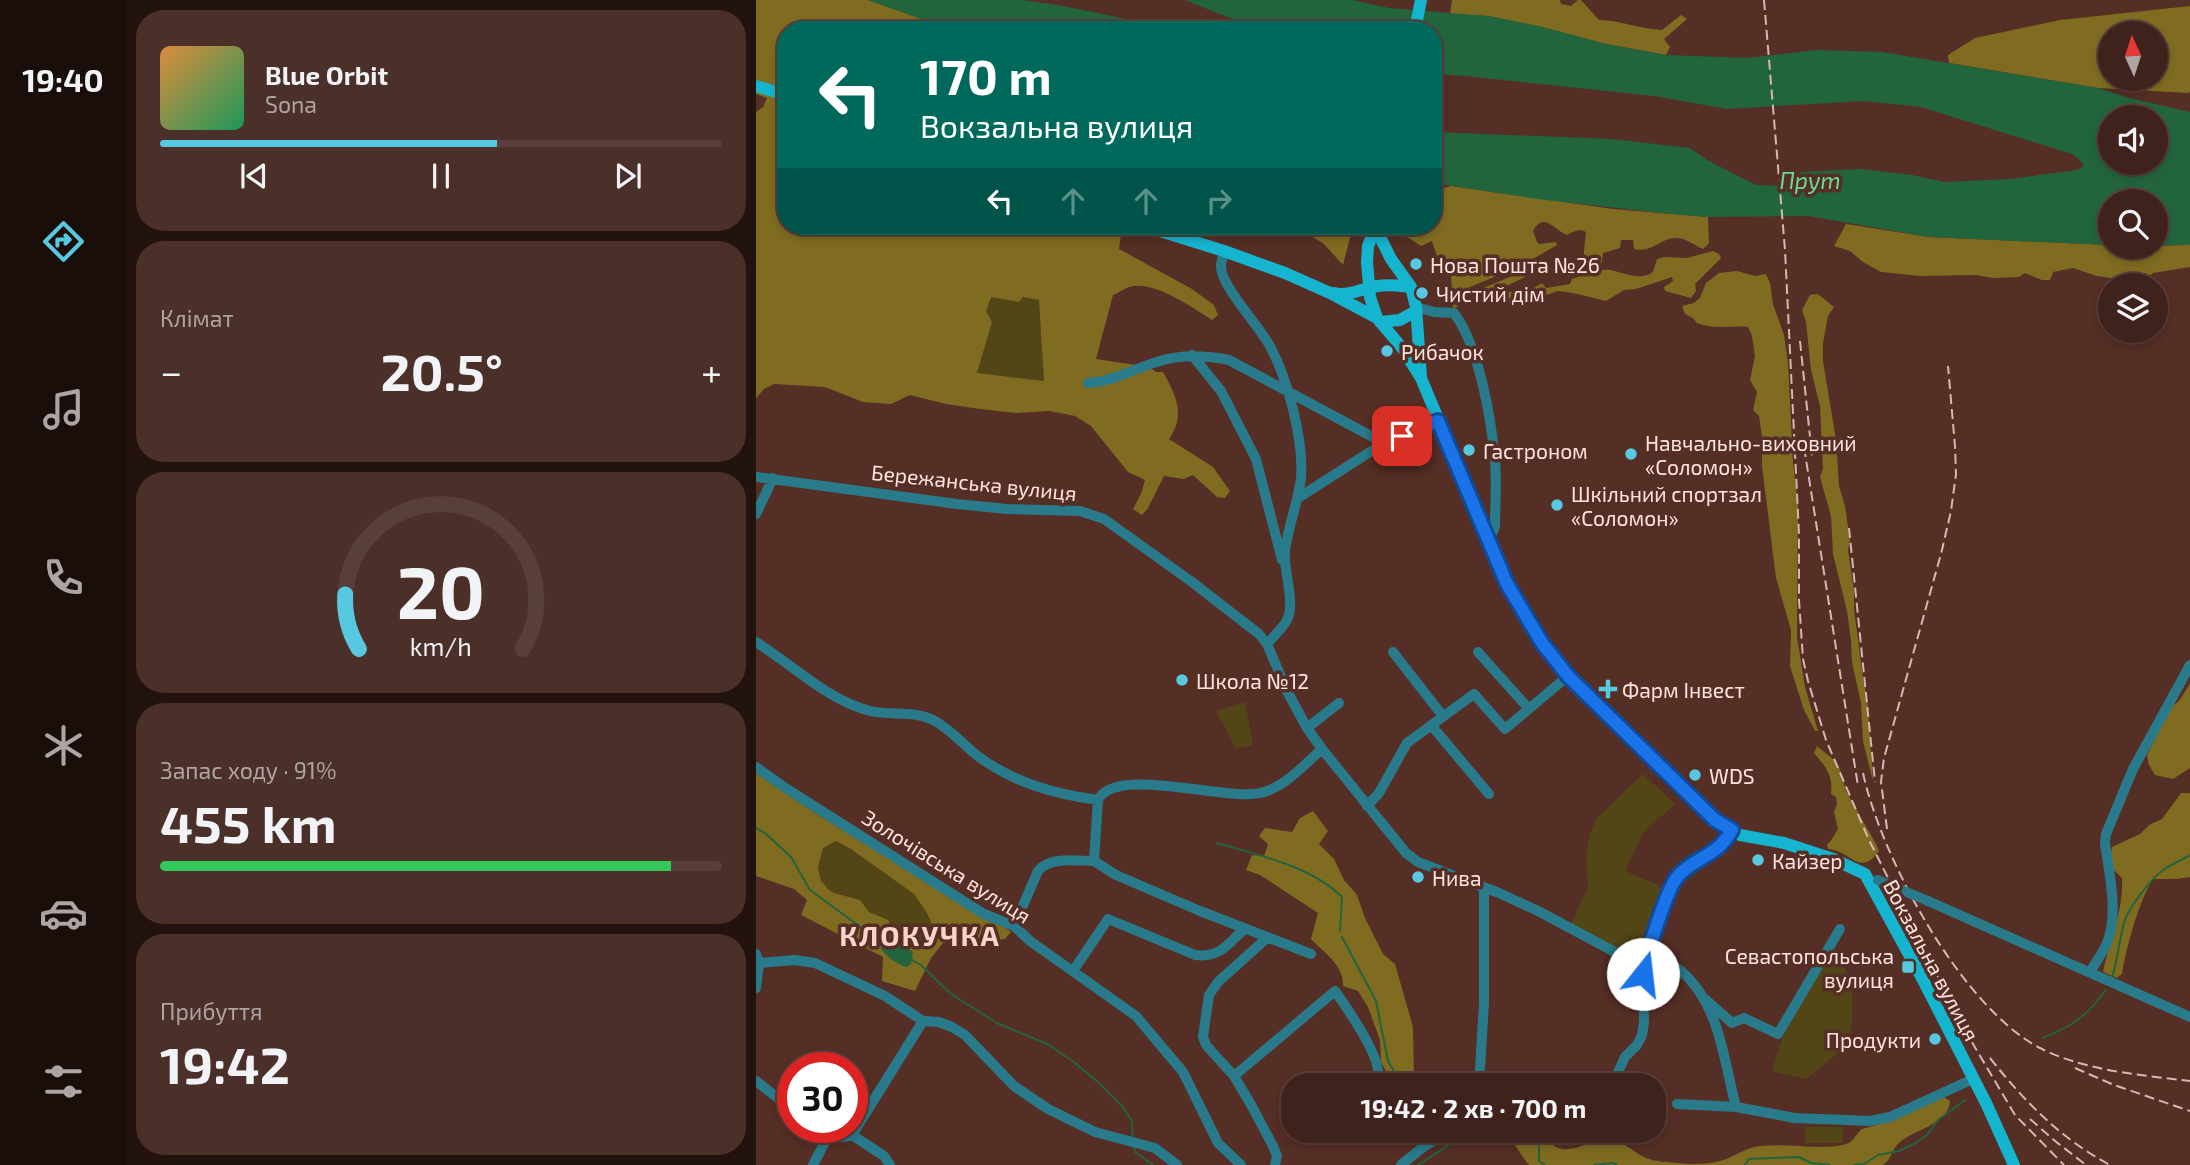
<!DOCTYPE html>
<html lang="uk">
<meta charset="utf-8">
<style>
body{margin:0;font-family:"Exo 2",sans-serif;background:#4b2f29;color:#f1f3f6;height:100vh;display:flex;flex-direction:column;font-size:26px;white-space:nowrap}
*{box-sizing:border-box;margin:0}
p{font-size:23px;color:#aea4a3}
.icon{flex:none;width:38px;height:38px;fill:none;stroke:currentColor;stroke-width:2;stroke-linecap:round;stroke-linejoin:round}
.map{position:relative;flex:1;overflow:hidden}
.side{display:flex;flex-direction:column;gap:10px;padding:10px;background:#23130f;width:630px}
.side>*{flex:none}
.top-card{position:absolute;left:21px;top:21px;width:665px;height:214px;border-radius:28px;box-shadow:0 4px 10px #0003,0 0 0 2px #593f3b;background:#00695c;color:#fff;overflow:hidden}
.needle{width:46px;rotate:357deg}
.tools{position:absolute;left:1342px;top:21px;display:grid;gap:14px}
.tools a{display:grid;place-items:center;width:70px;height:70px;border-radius:50%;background:#40221c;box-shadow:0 4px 10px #0003,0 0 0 2px #593f3b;font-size:35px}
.speed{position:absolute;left:21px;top:1052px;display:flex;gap:14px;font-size:35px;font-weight:700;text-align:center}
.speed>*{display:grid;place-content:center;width:91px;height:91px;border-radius:50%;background:#40221c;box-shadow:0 4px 10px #0003,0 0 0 2px #593f3b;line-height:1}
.speed .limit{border:10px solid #d22;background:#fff;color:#111}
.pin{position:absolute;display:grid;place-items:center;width:60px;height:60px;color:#fff;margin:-30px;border-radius:14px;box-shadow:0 4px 10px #0006}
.me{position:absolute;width:77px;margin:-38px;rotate:16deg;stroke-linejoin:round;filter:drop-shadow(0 0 5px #0008)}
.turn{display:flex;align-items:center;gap:24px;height:147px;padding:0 28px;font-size:32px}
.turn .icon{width:91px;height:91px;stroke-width:2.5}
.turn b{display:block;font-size:49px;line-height:60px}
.lanes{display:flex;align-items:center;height:66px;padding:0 28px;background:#0003;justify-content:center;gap:35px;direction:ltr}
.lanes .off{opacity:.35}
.big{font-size:52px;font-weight:700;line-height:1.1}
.side .tile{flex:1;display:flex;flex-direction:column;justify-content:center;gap:10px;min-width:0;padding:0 24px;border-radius:28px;background:#4b2f29}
.side .dial{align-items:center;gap:0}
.dial svg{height:182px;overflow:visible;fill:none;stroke:#593f3b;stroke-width:7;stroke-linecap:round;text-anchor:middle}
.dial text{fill:#f1f3f6;stroke:none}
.song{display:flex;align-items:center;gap:21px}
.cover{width:84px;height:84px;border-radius:10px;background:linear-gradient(135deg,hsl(30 70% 55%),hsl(150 70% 35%))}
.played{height:7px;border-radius:4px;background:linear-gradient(90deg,#56c9e1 60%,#593f3b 60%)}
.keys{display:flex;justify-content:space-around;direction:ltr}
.heat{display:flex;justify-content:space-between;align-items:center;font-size:38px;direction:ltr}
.charge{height:10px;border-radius:5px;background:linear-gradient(90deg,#34c759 91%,#593f3b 0)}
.trip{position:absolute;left:525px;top:1073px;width:385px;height:70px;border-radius:28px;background:#40221c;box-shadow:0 4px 10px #0003,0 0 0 2px #593f3b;font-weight:700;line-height:70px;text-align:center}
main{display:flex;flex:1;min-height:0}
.tabs{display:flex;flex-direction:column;width:126px;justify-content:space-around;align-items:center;background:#1a0e0b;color:#aea4a3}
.tabs .icon{width:49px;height:49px}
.tabs .current{color:#56c9e1}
.tabs b{font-size:32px;color:#f1f3f6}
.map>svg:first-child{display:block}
.green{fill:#534616}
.forest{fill:#806c21;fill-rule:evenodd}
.water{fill:#22653d;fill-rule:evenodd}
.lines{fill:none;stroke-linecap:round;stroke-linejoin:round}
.stream{stroke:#22653d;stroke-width:2}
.minor{stroke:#297b8b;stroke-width:10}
.major{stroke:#15b5cf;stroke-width:12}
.rail{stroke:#d5b8b1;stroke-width:2;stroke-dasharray:10 5;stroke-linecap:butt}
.minor-bridge{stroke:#297b8b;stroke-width:10}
.route-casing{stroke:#114b97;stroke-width:18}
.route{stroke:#1a73e8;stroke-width:12}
.poi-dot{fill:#56c9e1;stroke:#552e25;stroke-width:2.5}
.labels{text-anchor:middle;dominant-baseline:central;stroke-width:7;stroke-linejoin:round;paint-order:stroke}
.poi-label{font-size:21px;fill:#fee4dd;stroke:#552e25;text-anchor:start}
.street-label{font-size:21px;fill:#fee4dd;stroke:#552e25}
.water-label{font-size:23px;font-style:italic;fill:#69dc93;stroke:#552e25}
.district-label{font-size:28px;font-weight:bold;letter-spacing:2px;fill:#fcd3ca;stroke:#552e25}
</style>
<main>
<nav class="tabs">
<b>19:40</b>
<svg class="icon current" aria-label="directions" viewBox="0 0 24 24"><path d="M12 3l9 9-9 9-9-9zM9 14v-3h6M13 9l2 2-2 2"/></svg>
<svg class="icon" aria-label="music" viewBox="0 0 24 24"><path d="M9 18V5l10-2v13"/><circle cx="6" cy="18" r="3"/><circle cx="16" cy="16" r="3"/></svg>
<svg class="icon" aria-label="phone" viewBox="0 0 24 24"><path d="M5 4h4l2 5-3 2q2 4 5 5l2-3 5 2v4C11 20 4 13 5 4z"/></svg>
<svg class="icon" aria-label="climate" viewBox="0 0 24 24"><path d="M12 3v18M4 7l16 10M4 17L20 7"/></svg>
<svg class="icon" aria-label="car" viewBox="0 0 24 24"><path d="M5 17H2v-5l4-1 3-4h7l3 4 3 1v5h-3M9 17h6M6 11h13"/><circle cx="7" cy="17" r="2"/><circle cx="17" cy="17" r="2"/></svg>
<svg class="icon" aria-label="filters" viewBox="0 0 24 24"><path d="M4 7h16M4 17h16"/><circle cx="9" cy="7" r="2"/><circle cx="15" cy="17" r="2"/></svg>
</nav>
<section class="side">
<div class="tile">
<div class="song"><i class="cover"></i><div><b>Blue Orbit</b><p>Sona</p></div></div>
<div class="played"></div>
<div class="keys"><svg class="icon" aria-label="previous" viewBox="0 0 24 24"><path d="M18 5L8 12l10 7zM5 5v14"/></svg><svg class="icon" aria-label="pause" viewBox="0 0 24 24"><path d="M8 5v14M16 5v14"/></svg><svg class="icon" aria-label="next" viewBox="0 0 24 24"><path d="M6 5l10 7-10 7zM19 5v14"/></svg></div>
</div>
<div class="tile"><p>Клімат</p>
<div class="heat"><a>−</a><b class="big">20.5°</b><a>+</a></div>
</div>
<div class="tile dial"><svg viewBox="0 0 100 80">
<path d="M14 69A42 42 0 1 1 86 69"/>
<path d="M14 69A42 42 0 0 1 8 45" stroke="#56c9e1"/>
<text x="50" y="56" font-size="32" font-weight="700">20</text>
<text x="50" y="72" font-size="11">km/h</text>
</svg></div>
<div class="tile"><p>Запас ходу · 91%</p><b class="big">455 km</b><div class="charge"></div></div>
<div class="tile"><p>Прибуття</p><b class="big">19:42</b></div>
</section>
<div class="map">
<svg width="1434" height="1165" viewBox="0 0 1434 1165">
<rect width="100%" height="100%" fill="#552e25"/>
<path class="green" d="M234,297L263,302L267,297L283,300L288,381L221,374L236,322L230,311Z
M489,702L497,745L480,749L460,711Z
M887,774L919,804L887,833L869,871L902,885L908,893L890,941C871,964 835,936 814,926L832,887L830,855L834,834L841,818Z
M80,841L95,849L158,894L171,913L177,927L176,939L162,948L140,934L132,920L113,912L104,900L78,893L72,889L65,881L62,867L67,848Z
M1074,948C1098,963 1103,1024 1088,1046C1084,1053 1059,1071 1050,1079L1016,1071L1026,1039Z
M1049,1127H1087V1143H1049Z"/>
<path class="forest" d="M0,0H112L197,30H30V226H366L363,249L436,289L458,305L462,315L456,320C435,307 398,280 373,287C368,289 362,293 357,295L340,359L393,367L400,372H407C420,395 430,415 413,439L457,467L474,491L469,498L461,497L437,475L427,479L408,476L392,508L386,515L377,509L385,494L389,480L372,472L335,426L319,416L294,411L260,413L224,409L190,404L154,395L135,404L107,402L69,387L18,384L8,389L0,398V112L7,107L11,98L0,94ZM235,297L263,302L267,297L283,300L288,381L221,373L236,322L230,311Z
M696,0H804L805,4L815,6L822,0H825L843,20C864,20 884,29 906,30L925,15L931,19L908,39L914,47L910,55L850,44L786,27L732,16L694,14Z
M1434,6V92L1432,93L1342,88L1193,63L1192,55L1219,38L1304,20ZM1354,33H1400V79H1354Z
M695,186L857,209L952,217L953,243L947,249C938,245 931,239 921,238C905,237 898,253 878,249L877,240H865L864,248L847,253L845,267L830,269L827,261L830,232C823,228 818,232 811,235C798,230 788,211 777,231L781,242L784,244L800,242L801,245L765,266L714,287L709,293L701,307L697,308L695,275L699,274L698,259H682L676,241L665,246L651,237L653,233L645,229V226H677V191Z
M1090,224L1173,237L1354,245V247L1434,245V267L1397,273L1387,281L1382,282L1341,276L1317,268L1297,272L1294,280H1286L1269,273L1263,277L1238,278L1220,275L1164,276L1125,272L1107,262L1094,251L1078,246Z
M536,226H597L587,265L567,243Z
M957,251L963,254L965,258L939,284L940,291L935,298L909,291L908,287L917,281L916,277L880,289L868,290L850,301L817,293L802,291L790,295L722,303H717L715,300L716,296L727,288L766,272L769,274V277L748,287L753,292L776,289L786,283L790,288L814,284L816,279C827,275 843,268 854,270C869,273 884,281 897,272L901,259L908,257L931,258Z
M981,271L999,276L1010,274L1014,283L1017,304L1028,335L1032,363L1037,462L1042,506L1041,637L1049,687L1062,731H1059L1048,710L1034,666L1035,630L1020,578L1006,466V437L1003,416L997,410L1001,392L994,380L999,356L996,336L992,327C975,325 958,330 941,323L937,318L929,314L926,306L938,303L944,298L950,283L963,273Z
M1062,294L1078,307L1072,316L1067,343V361L1080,440L1083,486L1089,506L1094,541L1092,550L1098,591V610L1108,685L1111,695L1117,781L1107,741L1105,703L1096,662L1095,641L1091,611L1077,554L1075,516L1064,477L1067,469L1064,406L1055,370L1050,322L1046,310L1054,295Z
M1434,684V768L1417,779L1399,775L1393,765L1391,755L1414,708L1423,701Z
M1061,746L1078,760L1084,769L1090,791L1120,844L1123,851C1104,878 1094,850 1072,849L1071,844L1074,842L1082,829L1078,812L1081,804L1080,797L1075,794C1077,775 1070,767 1058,753Z
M0,773C41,802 83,829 127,854C170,879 215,901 255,932L249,939L225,943H187L175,958L159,991L126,981L127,957L45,915L51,900L38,889L0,876ZM80,841L95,849L158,894L171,913L177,927L176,939L162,948L140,934L132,920L113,912L104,900L78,893L72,889L65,881L62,867L67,848Z
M1425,793H1434V877L1420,879H1397C1383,900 1370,949 1366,974L1361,978L1347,972C1353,941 1368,910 1366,878L1353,865L1356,847L1384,834L1393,825L1406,819Z
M557,811L572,831L563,844L578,859L588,880L601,895L609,918L627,954L639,964L657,1027L658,1080L656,1085H637L625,1062L624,1040L612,1007L602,991L587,986C588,965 568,953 555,939L562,913L504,875L490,870L496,855L508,856L512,844L503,836L509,828L536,832L544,818Z
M1188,1097L1194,1101C1192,1126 1159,1128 1143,1143C1135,1150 1136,1159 1127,1165H773C761,1151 758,1136 740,1131H785C805,1165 824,1141 851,1141C871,1142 875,1151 890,1158C896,1160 905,1162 911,1162C926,1164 945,1165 960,1162C976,1159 989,1147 1005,1146C1032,1143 1061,1150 1086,1145C1098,1143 1098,1136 1106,1129L1135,1121Z"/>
<path class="water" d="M112,0H266L302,5L375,20L397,30H197Z
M429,0H596L633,8L732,16L786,27L850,44L910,55L991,58L1060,50L1126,52L1342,88L1373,98L1434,112V245H1400V201H1354V245L1173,237L1052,216L952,217L905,213L781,199L677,183V132L855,139L934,148L951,160L1000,185L1027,186L1045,172L1105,169L1156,175L1189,182L1254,179L1321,170L1328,166L1324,160L1316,154L1165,107L1107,101L971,109L898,96L710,76L677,74V30H503ZM1354,117H1400V163H1354Z
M131,941L141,942L157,952L155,964L150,967C141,964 131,957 125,949Z"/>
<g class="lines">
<path class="stream" d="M0,828L9,833L35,857L54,890L129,945
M461,843C502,855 555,866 586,897L584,931
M586,937L620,1001L632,1061L646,1085
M156,960L165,965L195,994L241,1023L293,1045L318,1062L343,1083L366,1106L376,1121L377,1140
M1356,977C1362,959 1363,941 1368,923C1372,908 1397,876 1410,868C1418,863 1426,860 1434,855
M1287,1038C1318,1025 1330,1017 1350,990
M671,1130L674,1136
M778,1130L783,1142V1161L789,1165
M377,1145L379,1152L397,1165
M662,1165L716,1130
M838,1165L857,1163L861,1165
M989,1165L993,1159L1043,1157L1055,1163L1074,1165
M1098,1165L1108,1164L1122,1155L1143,1151L1161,1142L1172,1134L1182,1120L1209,1100"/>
<path class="minor" d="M468,251C467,256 465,262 465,267C465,286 505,328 515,348C532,381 548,441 545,478C542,503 532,526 529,551C527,571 540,603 531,620C526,629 517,637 511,644
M660,307L678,312L698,313C723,346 735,418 739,460C741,482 739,504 739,526L737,532L730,536
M436,355L465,391L500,459L526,560
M332,383C359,381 376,369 401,362C425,354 448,355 473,360L628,443
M0,477L201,504L251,509L324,511L348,519L436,582L503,634L511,644L531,691L551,728L566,749L650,853L662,862L743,893L784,912L872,959L882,958L890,954C899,935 910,891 922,877C938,857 960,857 976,830
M542,498L628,443L682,421
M0,514L17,478
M0,642C37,665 71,700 114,711C135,716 157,710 177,720C195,729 207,745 223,757C259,783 298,794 342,800C359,765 469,801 504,793C528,788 548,765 566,749
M637,652L686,715
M722,652L773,709
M675,725L733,794
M551,728L583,703
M0,767L31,789L228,914L258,926L274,941L380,1016L427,1072L462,1143L485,1165
M611,806L623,793L651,743L718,694L749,729L812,676
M338,861L360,875L444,911L555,954
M1172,901L1434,1017
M258,926L282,871C294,856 320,861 338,861L342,800
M512,937L462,982L453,995L447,1037L450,1045L478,1076L494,1103L517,1146L521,1156L519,1165
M0,954L3,963L0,988
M3,963L39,960L59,963L129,996L167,1021L183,1022L196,1027L209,1035L258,1086L292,1109L339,1132L399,1148L421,1165
M317,971L352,919L439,955C464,958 471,945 488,929
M1334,972C1339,963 1347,953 1351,943C1363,912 1353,874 1349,843L1350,834L1377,769L1434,665
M949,999L976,1023L988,1018L1022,1034L1084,929
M478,1076L579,991C591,1008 626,1058 622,1077L614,1085
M0,1081L37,1110
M723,1085L728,1003V888
M856,1085L869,1057L881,1045L886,1035L888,1023L887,974L890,954C902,959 915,963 925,971C964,1004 968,1062 980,1107
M921,1104L980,1107L1039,1118L1114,1121L1134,1117L1217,1079
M59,1127C70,1136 81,1140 96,1135L167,1021
M96,1135L128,1156L134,1165
M57,1165L72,1136
M645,1165L666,1148L694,1130"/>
<path class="major" d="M659,30L665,0
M0,86L30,95
M388,226L468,251L529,273L574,293L621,318
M620,226L612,246L611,262L614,297L621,318L647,349L665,378L751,584L786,643L812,676L959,820L984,835L1028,843L1077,859L1109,874L1166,978L1230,1103L1258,1165
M619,227L635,259L655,287L660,307L665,377
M578,293C593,297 606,288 622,286C633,284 644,286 655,287
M624,322L644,320L660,311"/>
<path class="rail" d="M1008,0L1029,250L1043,534V600L1047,659L1052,681L1070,740L1113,840L1207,1027L1259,1115L1308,1165
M1044,341L1056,456
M1048,447L1102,786
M1093,528L1119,782
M1107,773C1125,857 1205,1007 1284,1048C1329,1071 1385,1075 1434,1081
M1131,829L1125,782L1128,758L1185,554L1195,511L1200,474L1199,446L1192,366
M1234,1058C1268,1101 1305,1139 1354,1165
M1319,1068L1358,1085L1434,1111
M1274,1119L1299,1141L1330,1165"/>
<path class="minor-bridge" d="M1122,880L1172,901"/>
</g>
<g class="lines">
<g class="route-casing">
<path id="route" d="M646,436L682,421L751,584L786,643L812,676L959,820L976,830C960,858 940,856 922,876C911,888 890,956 887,974"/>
</g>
<use href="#route" class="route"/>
</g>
<g class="poi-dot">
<circle cx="660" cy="264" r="7"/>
<circle cx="666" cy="293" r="7"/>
<circle cx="631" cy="351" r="7"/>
<circle cx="713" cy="450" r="7"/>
<circle cx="875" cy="454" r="7"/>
<circle cx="801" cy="505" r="7"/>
<circle cx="426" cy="680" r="7"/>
<path d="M848.5 678.5h7v7h7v7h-7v7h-7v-7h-7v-7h7z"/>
<circle cx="939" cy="775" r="7"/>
<circle cx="1002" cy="860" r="7"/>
<circle cx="662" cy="877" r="7"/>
<rect x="1145" y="960" width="14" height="14" rx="3.5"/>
<circle cx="1179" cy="1039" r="7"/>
</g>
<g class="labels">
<g class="poi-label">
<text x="674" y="264">Нова Пошта №26</text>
<text x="680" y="293">Чистий дім</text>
<text x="645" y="351">Рибачок</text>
<text x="889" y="442">Навчально-виховний<tspan x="889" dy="24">«Соломон»</tspan></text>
<text x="727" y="450">Гастроном</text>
<text x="815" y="493">Шкільний спортзал<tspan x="815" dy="24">«Соломон»</tspan></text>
<text x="440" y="680">Школа №12</text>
<text x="866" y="689">Фарм Інвест</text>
<text x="953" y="775">WDS</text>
<text x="1016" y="860">Кайзер</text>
<text x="676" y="877">Нива</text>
<text x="1138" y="955" text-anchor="end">Севастопольська<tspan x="1138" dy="24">вулиця</tspan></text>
<text x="1165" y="1039" text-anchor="end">Продукти</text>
</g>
<g class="street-label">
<text transform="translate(218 482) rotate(6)">Бережанська вулиця</text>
<text transform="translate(191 866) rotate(32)">Золочівська вулиця</text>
<text transform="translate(1176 960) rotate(62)">Вокзальна вулиця</text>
</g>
<g class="water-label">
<text x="1054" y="180">Прут</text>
</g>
<g class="district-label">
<text x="164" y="935">КЛОКУЧКА</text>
</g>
</g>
</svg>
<div class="tools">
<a><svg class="needle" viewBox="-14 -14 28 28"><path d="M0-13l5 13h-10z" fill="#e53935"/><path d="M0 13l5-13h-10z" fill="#aea4a3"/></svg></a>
<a><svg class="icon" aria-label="sound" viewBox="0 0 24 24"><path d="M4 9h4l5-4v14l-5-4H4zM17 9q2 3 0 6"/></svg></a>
<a><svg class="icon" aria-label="search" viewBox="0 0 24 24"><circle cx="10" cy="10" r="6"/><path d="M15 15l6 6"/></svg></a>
<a><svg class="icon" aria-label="layers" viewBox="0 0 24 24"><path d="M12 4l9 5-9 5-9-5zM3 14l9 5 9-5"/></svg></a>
</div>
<div class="speed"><div class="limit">30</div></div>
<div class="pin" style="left:646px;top:436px;background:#d93025"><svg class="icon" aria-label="arrive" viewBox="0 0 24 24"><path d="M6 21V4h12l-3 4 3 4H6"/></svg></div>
<svg class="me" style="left:887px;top:974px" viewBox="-20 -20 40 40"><circle r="19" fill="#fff"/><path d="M0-13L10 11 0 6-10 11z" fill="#1a73e8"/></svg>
<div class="trip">19:42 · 2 хв · 700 m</div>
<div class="top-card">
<div class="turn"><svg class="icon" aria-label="left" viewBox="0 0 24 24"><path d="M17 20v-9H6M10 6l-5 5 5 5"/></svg><div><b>170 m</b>Вокзальна вулиця</div></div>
<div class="lanes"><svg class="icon" aria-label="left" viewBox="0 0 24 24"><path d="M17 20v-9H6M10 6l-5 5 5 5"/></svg><svg class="icon off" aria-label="ahead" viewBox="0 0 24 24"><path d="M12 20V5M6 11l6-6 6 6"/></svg><svg class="icon off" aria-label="ahead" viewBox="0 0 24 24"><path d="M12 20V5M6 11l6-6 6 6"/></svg><svg class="icon off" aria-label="right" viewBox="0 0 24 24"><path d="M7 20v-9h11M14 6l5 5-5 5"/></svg></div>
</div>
</div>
</main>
